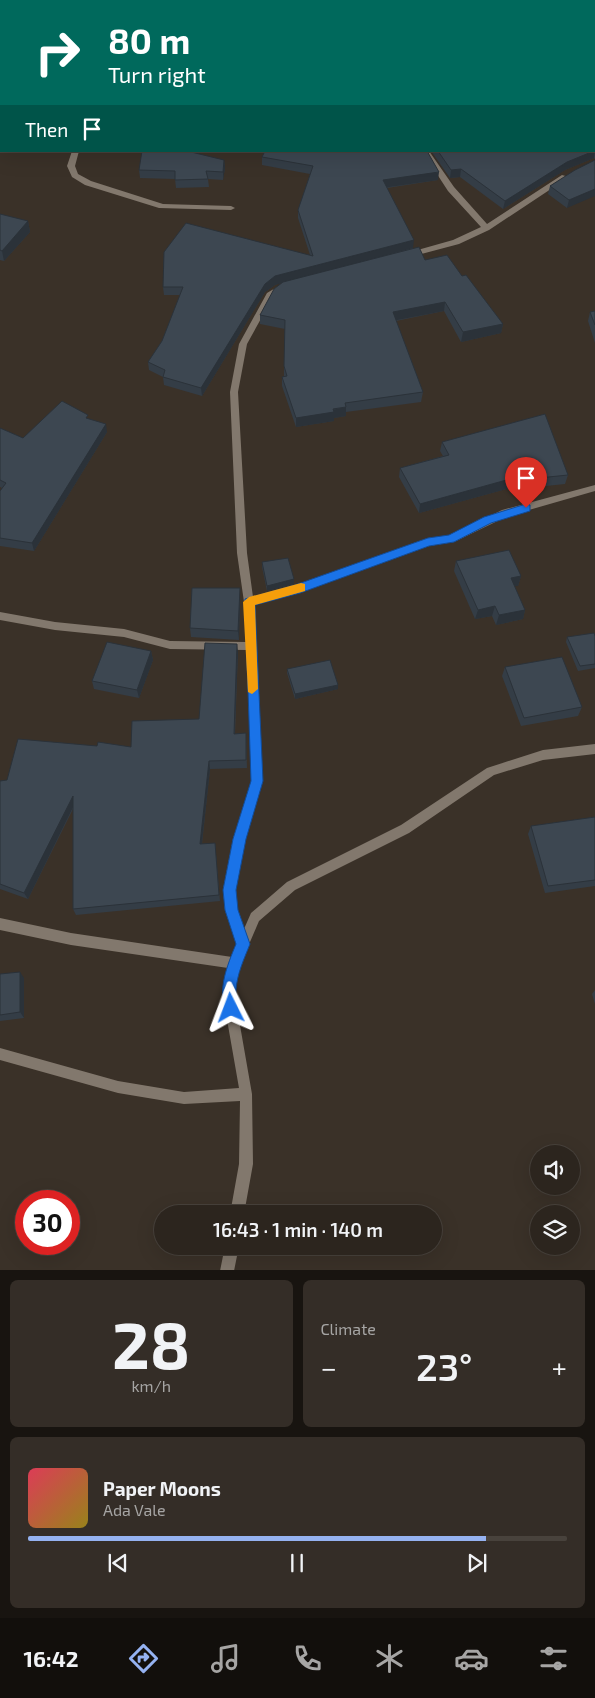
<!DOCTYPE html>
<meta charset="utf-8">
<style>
body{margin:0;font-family:"Exo 2",sans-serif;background:#342d27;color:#f1f3f6;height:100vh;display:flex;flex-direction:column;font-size:19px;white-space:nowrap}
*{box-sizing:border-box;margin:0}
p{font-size:16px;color:#a6a5a4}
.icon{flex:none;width:28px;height:28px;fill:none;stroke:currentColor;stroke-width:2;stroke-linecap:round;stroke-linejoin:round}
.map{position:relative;height:1270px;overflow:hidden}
.side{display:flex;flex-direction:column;gap:10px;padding:10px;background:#181410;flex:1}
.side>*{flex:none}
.guide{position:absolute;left:0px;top:0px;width:595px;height:152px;box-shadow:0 5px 20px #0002,0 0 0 1px #48423c;background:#00695c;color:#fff;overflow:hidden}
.buttons{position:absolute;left:530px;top:1145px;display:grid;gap:10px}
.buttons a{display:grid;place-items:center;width:50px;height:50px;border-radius:50%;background:#2c251e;box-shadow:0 5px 20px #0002,0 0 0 1px #48423c;font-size:25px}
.speed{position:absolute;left:15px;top:1190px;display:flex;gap:10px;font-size:25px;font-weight:700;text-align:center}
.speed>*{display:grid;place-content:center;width:65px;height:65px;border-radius:50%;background:#2c251e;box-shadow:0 5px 20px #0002,0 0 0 1px #48423c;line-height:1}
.speed .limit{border:8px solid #d22;background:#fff;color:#111}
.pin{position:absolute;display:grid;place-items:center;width:42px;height:42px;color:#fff;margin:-51px -21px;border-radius:50% 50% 50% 0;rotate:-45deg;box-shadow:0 0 5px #0007}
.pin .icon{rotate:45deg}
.me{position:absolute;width:55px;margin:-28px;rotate:357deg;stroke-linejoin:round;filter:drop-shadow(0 0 4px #0008)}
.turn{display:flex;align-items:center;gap:18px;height:105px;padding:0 25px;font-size:22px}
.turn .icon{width:65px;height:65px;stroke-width:2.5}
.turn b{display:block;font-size:35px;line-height:42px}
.then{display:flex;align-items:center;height:48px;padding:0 25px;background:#0003;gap:10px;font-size:19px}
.big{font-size:38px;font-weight:600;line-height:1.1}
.side .card{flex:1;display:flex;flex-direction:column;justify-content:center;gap:8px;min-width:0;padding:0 18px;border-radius:8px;background:#342d27}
.side .dial{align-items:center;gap:0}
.dial b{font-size:65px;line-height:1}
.song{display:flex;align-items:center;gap:15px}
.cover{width:60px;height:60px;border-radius:8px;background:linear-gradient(135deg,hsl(350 70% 55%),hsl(50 70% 35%))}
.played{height:5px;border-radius:2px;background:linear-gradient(90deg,#95b2f1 85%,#48423c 85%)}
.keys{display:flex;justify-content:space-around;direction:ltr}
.heat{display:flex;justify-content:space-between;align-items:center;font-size:28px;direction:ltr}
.side .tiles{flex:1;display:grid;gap:10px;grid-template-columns:1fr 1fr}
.card:last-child{grid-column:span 2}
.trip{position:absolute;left:154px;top:1205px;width:288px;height:50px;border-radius:25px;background:#2c251e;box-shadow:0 5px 20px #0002,0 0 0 1px #48423c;font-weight:600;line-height:50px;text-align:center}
.dock{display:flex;height:80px;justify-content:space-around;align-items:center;background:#120f0c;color:#a6a5a4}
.dock .icon{width:35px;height:35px}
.dock .active{color:#95b2f1}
.dock b{font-size:22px;color:#f1f3f6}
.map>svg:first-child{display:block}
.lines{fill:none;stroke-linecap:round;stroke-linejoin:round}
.river{fill:#251300;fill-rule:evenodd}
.minor{fill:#82786d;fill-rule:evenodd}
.wall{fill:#343d46}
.shaded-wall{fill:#2b3239}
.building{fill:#3d4751;stroke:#2b3239}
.route{fill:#1a73e8;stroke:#114b97}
.slow{fill:#f59e0b}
</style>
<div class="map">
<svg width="595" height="1271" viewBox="0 0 595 1271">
<rect width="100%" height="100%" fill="#3a3128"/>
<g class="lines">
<path class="river" d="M0,0H22L1,1L0,13Z"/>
<path class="minor" d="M72,151H79L75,166L78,174L91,181L163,204L231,206L235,208L231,210L159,208L85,185L72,177L67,166Z
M422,151H429L454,187L487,224L562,175L569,177L489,230L459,244L410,257H407V253L453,240L481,227L448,191Z
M282,284L286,287L273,297L247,344L238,392L247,553L253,597L295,586L428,538L450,536L502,510L595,485V491L508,516L454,542L429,546L299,593L254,605L262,781L245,839L235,890L237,910L244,929L251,913L287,882L401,825L487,768L543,750L595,744V754L543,760L494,775L409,833L295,890L259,921L241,963L234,991L252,1094L253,1164L244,1214H230L239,1164L240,1101L184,1104L118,1093L0,1060V1048L118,1081L184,1092L239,1088L222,991L228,968L71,945L0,930V918L71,933L232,957L237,944L225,910L223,890L233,839L252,781L246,650L170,649L124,637L55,630L0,620V612L55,622L124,629L170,641L246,642L244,602L237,553L230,392L239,344L267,293Z
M225,1246H239L234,1271H220Z"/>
</g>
<path class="wall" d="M595,0V159L594,158L565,170L503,209L460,177L450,178L431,151H594Z
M1,59V83H0V60Z
M262,157L438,180L387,188L413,248L425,260L462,276L503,324L501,333L461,342L444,311L396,321L423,392L421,402L346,412V416L334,418V421L296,427L282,386V377H284V366L285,329L260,324V315L283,282L275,285L265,292L202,396L164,385L163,377L149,370L148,362L162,341L180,295H164L163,287L310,255L298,218V210L310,174L262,165Z
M224,160L225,168L223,180L208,179L209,187L176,188L175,179L140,178L139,170Z
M595,160L567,208L548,194L550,186Z
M0,214L28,221L30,232L4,261L0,260Z
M595,311V343L588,321L590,312Z
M89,419L107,432L34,551L0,546V491L2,488L0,487V428L23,438Z
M442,442L568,475L565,484L527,488L525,484L419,513L399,477L400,468L443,456L440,451Z
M456,561L521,576L518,586H514L525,610L523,619L496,625L492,616L475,619L454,571Z
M262,562L294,584L267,591L262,567Z
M240,597L239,640L191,637L190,628Z
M595,636V668L578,671L566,642L567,637Z
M151,651L153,660L139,698L94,689L92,681Z
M238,652L235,734L246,733L247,768L210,769L202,844L215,843L220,901L76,915L73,909V809L28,899L0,889V781L7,780L97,746L131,747L199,719Z
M505,667L582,707L578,716L521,726L502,676Z
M287,669L338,685V689L295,699L287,673Z
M595,817V886L545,893L528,834L531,826Z
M0,974L24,978V1018L0,1021Z
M595,990V1004L592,994Z"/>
<path class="shaded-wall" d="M595,151L594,158L565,170L503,209L505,201L567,162Z
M224,160L225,168L223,180V172Z
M461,169L460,177L450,178L451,170Z
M439,172L438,180L382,188L383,180Z
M595,189V196L567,208L569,200Z
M28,221L30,232L4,261L2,251Z
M414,240L413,248L275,285L265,292L202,396L201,388L265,284L275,276Z
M445,302L444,311L392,321L393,312Z
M503,324L501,333L461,342L463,332Z
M346,407V416L334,418V421L296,427V418Z
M106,424L107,432L34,551L32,543Z
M528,474L525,484L419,513L420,504Z
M521,576L518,586L508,587L511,578Z
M294,579V584L267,591V586Z
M240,588V597L239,640L238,631Z
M495,606L492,616L475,619L478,610Z
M525,610L523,619L496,625L499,615Z
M237,644L238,652L234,741V734Z
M151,651L153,660L139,698L137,690Z
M338,685V689L295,699V694Z
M209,761L210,769L201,851L200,844Z
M73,796L75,803L28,899L24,893Z
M20,972L24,978V1018L20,1012Z"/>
<path class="building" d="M450,0H480L481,1H450Z
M590,0H595V151H594V1H589Z
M1,59V75H0V60Z
M142,151H187L224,160L223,172L206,171L208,179L175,180V171L139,170Z
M265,151H427L439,172L383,180L414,240L275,276L265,284L201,388L163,377L165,370L148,362L162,341L183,287H163L164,252L186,223L313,256L298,210L313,166L262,157Z
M438,151H594L567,162L505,201L461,169L451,170Z
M595,160V189L569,200L550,186L575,170Z
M0,214L28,221L2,251L0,250Z
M419,247L425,260L447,255L462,276L466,275L503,324L463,332L445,302L393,312L423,392L345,403L346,407L333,409L334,412L296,418L282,377L287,376L284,366L285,320L260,315L274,289L283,282Z
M595,311V325L590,312Z
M62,401L88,415L86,418L106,424L32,543L0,538V491L6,483L0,480V428L23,438Z
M545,414L568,475L529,479L528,474L420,504L400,468L449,455L442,442Z
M509,550L521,576L511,578L525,610L499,615L495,606L478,610L456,561Z
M288,558L294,579L267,586L262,562Z
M192,588H240L238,631L190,628Z
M594,633L595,636V664L580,666L567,637Z
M107,642L151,651L137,690L92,681Z
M205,643L237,644L234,734L246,733V760L209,761L200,844L215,843L219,895L73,909V796L24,893L0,884V781L7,780L18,739L97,746L98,742L131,747L132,721L199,719Z
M562,657L582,707L524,718L505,667Z
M330,660L338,685L295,694L287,669Z
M595,817V880L548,886L531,826Z
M20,972V1012L0,1015V974Z"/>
<path class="route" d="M526,504L530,505V511L491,523L454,542L429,546L300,593L255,605L263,781L246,839L236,890L238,910L250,944C244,959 237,974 236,990C235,998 240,1005 236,1013L231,1015L226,1013C217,990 227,966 236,944L225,910L223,890L233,839L251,781L245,599L295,585L428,538L449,535L484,517Z"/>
<path class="slow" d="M301,583L305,584V591L255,605L258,689L252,694L248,692L243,602L249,597Z"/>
</svg>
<div class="buttons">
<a><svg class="icon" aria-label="sound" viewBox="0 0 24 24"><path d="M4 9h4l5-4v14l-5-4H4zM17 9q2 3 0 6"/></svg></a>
<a><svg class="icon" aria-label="layers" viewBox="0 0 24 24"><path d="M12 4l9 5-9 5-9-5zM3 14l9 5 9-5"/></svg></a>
</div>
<div class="speed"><div class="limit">30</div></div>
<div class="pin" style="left:526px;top:508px;background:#d93025"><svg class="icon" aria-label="arrive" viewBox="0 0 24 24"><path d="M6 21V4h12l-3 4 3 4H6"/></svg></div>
<svg class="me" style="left:231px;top:1008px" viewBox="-20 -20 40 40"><path d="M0-17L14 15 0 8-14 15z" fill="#1a73e8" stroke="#fff" stroke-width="4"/></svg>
<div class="trip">16:43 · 1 min · 140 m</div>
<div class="guide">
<div class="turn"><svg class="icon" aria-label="right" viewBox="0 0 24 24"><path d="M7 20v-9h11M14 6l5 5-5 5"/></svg><div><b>80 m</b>Turn right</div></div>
<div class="then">Then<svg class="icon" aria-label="arrive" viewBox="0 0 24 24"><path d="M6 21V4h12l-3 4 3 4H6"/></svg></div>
</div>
</div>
<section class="side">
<div class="tiles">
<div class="card dial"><b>28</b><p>km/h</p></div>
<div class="card"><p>Climate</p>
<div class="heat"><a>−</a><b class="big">23°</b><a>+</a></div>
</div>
<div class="card">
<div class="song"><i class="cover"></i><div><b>Paper Moons</b><p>Ada Vale</p></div></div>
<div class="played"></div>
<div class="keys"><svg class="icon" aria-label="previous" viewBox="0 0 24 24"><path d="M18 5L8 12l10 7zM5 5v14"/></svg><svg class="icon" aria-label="pause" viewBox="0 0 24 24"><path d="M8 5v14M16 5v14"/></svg><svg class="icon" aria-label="next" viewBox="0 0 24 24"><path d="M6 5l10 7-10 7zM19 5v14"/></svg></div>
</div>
</div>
</section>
<nav class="dock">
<b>16:42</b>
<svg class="icon active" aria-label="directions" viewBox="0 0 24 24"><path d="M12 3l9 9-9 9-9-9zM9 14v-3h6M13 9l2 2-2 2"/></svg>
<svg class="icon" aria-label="music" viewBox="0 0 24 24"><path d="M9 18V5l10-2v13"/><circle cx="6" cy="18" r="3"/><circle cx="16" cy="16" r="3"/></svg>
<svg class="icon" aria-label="phone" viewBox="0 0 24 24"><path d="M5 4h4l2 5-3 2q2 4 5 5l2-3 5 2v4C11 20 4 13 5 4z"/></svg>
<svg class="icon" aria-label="climate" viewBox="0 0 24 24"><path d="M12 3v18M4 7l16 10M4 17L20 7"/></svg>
<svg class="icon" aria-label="car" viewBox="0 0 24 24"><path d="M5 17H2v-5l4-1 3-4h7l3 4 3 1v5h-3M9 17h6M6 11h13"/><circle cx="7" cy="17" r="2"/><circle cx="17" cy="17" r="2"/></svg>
<svg class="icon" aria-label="filters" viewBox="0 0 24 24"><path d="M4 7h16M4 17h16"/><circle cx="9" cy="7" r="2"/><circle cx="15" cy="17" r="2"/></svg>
</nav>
